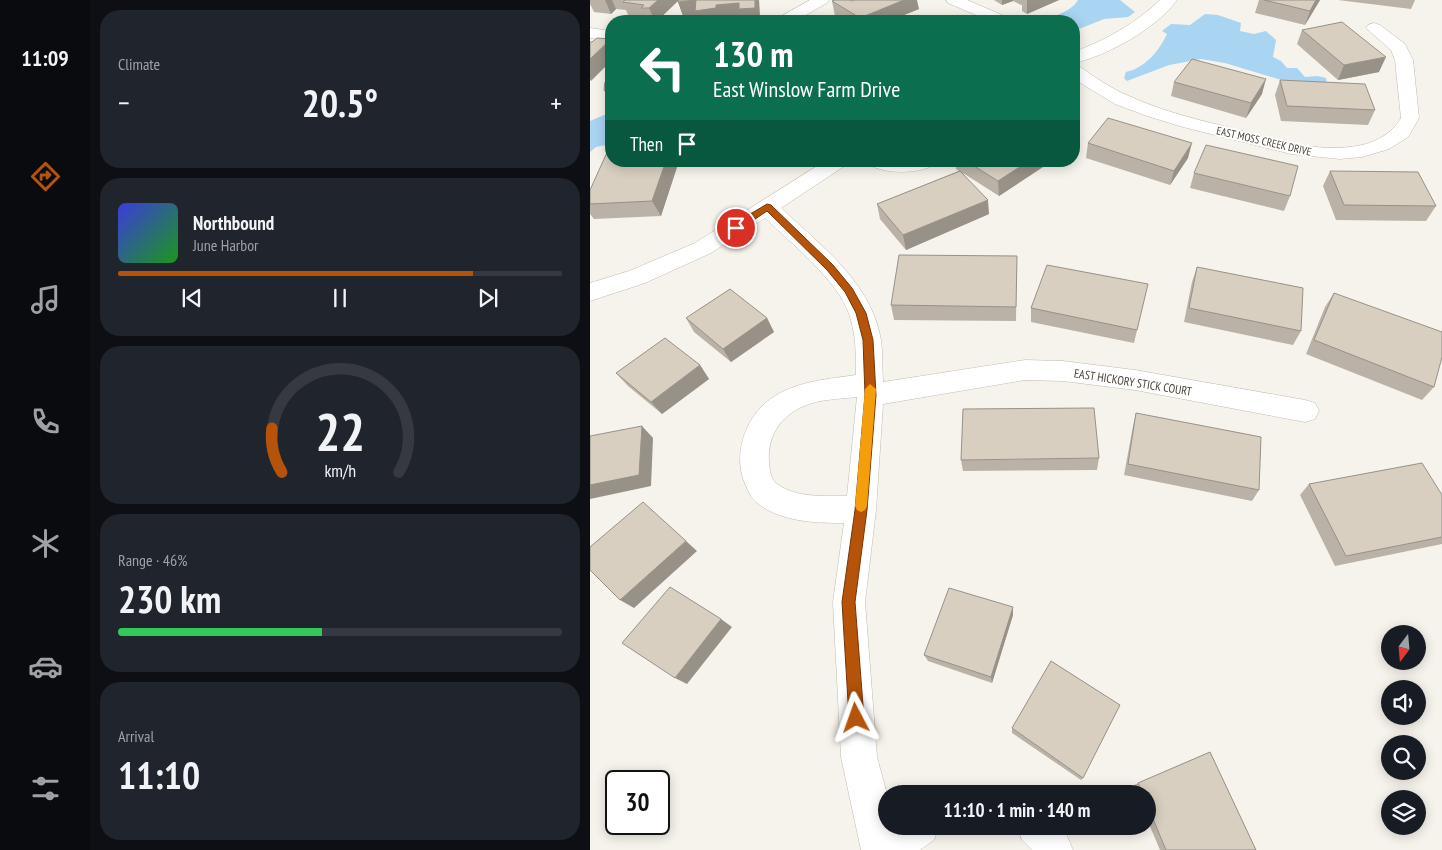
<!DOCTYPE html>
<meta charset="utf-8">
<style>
body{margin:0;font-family:"PT Sans Narrow",sans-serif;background:#20242c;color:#f1f3f6;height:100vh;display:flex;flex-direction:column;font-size:19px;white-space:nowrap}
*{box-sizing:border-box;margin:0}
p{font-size:16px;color:#9ea1a6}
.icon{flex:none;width:28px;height:28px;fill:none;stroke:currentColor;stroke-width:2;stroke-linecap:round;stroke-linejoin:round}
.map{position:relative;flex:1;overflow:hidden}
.details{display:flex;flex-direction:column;gap:10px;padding:10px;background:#0d0f14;width:500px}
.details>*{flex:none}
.banner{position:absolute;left:15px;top:15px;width:475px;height:152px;border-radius:20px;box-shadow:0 2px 12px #0003;background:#0b6e4f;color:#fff;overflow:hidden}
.needle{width:32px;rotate:196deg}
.tools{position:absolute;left:791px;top:625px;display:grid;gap:10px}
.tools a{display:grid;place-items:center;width:45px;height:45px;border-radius:50%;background:#171b24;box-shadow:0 2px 12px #0003;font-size:25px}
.speed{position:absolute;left:15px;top:770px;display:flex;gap:10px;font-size:25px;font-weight:700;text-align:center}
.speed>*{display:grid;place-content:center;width:65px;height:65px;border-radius:50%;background:#171b24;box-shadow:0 2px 12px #0003;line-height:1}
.speed .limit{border:2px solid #111;border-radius:8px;background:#fff;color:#111}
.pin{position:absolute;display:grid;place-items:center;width:42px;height:42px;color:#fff;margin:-21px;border:2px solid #fff;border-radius:50%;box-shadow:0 1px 5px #0007}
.me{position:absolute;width:55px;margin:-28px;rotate:356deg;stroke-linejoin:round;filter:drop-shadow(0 0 4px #0008)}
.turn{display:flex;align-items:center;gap:18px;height:105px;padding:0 25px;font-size:22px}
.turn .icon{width:65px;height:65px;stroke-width:2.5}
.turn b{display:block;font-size:35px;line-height:42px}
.then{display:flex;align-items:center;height:48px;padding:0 25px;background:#0003;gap:10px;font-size:19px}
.big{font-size:38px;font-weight:600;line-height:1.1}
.details .card{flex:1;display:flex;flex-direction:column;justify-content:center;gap:8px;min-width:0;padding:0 18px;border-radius:20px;background:#20242c}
.details .dial{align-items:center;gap:0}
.dial svg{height:130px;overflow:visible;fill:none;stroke:#363941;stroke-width:7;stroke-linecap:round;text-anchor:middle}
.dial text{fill:#f1f3f6;stroke:none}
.song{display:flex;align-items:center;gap:15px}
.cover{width:60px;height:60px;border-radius:8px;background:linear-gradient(135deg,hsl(240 70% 55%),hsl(120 70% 35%))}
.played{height:5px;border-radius:2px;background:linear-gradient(90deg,#b45309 80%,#363941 80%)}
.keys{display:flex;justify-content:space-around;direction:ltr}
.heat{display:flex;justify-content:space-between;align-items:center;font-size:28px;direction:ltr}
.charge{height:8px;border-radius:4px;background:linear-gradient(90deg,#34c759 46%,#363941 0)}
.trip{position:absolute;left:288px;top:785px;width:278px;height:50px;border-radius:25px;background:#171b24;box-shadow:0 2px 12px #0003;font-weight:600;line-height:50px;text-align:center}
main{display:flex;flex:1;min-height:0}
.tab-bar{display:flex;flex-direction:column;width:90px;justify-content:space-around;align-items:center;background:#090b0e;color:#9ea1a6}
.tab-bar .icon{width:35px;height:35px}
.tab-bar .selected{color:#b45309}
.tab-bar b{font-size:22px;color:#f1f3f6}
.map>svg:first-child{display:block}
.water{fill:#a9d4f2}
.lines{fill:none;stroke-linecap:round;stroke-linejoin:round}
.street-casing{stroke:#c2bbae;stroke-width:1}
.street{fill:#fff;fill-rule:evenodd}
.wall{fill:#bab2a6}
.shaded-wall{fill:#979187}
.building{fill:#d8cfc1;stroke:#979187}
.route{fill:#b45309;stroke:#753606}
.slow{fill:#f59e0b}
.labels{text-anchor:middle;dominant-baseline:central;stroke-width:4;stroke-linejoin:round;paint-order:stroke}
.far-street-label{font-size:11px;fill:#4b4439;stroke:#fff}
.street-label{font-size:12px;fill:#4b4439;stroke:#fff}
</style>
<main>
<nav class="tab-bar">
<b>11:09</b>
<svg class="icon selected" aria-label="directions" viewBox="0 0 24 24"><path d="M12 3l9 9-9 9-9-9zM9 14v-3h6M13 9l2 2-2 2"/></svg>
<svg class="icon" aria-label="music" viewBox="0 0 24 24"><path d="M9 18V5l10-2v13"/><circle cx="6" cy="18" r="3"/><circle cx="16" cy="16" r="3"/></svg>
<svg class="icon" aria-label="phone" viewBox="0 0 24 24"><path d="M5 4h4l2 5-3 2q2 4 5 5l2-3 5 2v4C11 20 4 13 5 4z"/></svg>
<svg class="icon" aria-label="climate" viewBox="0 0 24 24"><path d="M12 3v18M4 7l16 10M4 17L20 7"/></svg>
<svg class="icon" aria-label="car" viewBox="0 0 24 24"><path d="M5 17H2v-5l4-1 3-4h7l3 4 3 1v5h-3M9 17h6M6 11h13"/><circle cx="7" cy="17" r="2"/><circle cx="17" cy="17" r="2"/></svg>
<svg class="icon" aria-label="filters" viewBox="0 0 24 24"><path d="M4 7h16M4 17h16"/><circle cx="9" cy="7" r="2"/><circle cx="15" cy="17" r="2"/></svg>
</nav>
<section class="details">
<div class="card"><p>Climate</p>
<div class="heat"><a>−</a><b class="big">20.5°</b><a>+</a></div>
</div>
<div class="card">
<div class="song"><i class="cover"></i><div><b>Northbound</b><p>June Harbor</p></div></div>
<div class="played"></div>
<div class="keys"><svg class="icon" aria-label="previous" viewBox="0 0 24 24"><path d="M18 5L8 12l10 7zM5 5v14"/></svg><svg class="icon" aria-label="pause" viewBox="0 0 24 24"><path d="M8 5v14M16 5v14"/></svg><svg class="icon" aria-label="next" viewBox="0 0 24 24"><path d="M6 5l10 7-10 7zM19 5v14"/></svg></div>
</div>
<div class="card dial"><svg viewBox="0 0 100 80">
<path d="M14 69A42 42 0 1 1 86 69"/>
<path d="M14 69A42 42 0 0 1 8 42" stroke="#b45309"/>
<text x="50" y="56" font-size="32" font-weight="700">22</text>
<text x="50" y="72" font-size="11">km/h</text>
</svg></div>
<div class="card"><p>Range · 46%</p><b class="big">230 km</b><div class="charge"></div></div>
<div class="card"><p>Arrival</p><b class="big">11:10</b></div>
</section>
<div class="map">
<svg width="852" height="850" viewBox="0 0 852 850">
<rect width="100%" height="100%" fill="#f6f3ec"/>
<path class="water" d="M488,0H530L545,12L538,17L514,19L484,31V21H459C469,12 481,12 488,0Z
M615,14L628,15L651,23L650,31L664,34L676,31L686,40L683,57L691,61L697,68H707L715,77L728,76L736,78L737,84L708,85L635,63L611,59L579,65L537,81L534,78L536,72C555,68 569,51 577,34L572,31L581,24L600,25Z
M21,112V144L6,147L0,152V121Z"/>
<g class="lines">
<g class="street-casing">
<path id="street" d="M220,0H239L237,3L205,21H186L188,18Z
M356,0H377L419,18L421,21H400L358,3Z
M570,0H587C567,28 517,56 484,63V52C516,40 545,24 570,0Z
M784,23L790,25L815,44L823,60L829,118L818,137L799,149L772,157L750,159L701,154L593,127L557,116L525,104L484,79V66L490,67C506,78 522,89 539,96C569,110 601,118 633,126C676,137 727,155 772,145C787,142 803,132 811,118L805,60L801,50L776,28L778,25Z
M0,28L21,31V41L0,38Z
M235,161H259L256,165L191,208C231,246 281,282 291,340C293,354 292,368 293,382L435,360L473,361L545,370L715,400L725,403L729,411L725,419L715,422L545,390L473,381L435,380L293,404L286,510L275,602L287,757L297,794L296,826H349L344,840L330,850H271L251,757L243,602L254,523C225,523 190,522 166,502C161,498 159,492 156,486C141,455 156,413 185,396C209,381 239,379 266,375C266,354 266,334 259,314C248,281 201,243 175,218L121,253L55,283L0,301V283L39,271L105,243ZM267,397L257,496C235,496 206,498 187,484C180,478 180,471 179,463C177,437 190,416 214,406C230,399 250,399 267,397Z
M275,161H347C337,176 285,175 275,161Z
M427,826H473L483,850H442L432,840Z"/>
</g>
<use href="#street" class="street"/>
</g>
<path class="wall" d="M0,0H169L170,21H153L152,17L131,20V21H110L107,15L93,16L88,1L67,21H57L56,19L39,17L36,10L26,9L21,14L4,12L0,4Z
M404,0H469L437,14L432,11V5H431L423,1L412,5Z
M669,0H730L715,25L665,13Z
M748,0H825L821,9Z
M242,1H261L329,9L299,21H255L245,16Z
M712,30L789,72L748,80L707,44Z
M690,80L785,110L778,125L691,121L685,95Z
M584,82L672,94L656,118L581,96Z
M498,143L598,158L580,185L496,158Z
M21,161H89L71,216L4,219L0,214V190Z
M365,161H462L409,196L373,173L399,214L316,250L290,219L287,204L369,171L366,169Z
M740,171L846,206L836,221L746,220L733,186Z
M604,173L700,196L694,211L600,188Z
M427,256L426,321L304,320L301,305Z
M607,267L711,331L703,345L594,322L602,282Z
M558,284L544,343L441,322V308Z
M744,293L844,387L832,400L716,354L735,307Z
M96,318H177L184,332L141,362L104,332Z
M110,365L119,379L72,414L38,386L26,373Z
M546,413L669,490L662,501L534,475L543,426Z
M509,458L507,470L373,471L371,460Z
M719,484L852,495V544L745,566L710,495Z
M423,615L402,683L338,661L334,655Z
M422,728L493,778L491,780L422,733Z
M620,752L666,850H570L556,817V794H547L544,785Z"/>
<path class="shaded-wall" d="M15,0H22L26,9L21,14Z
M68,0H89L67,21H65L59,8Z
M106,0L126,5L169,0L170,21H153L152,17L131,20V21H110L107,15L93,16L88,2Z
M314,0H327L329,9L299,21H271L270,18Z
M412,0H423V1L412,5Z
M437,0H469L437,14Z
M726,0H730L715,25L720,11Z
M21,39V61L1,81L0,79V59Z
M796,57L789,72L748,80L754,65Z
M676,79L672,94L656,118L661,103Z
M14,90H21V104Z
M602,143L598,158L580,185L584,171Z
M76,161H89L71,216L62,201Z
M439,161H462L409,196L408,181Z
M398,200L399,214L316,250L313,235Z
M177,318L184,332L141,362L133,349Z
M110,365L119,379L72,414L61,402Z
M52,426L63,438L61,486L0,499V485Z
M96,541L107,551L44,608L30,600Z
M423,607V615L402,683L401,677Z
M131,619L142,627L97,684L85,678Z"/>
<path class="building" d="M35,0H68L59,8H51L54,5L33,2Z
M88,0H165V8L149,9V3L126,5V8L105,11L106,0L88,2Z
M245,0H259L261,1L265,0H314L270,18L242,1Z
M674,0H726L720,11Z
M752,22L796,57L754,65L712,30Z
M7,38L21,39L0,59V42H2Z
M602,59L676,79L661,103L584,82Z
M690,80L775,84L785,110L697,106Z
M21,81V90H14L15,82Z
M518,118L602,143L584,171L498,143Z
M616,145L708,166L700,196L604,173Z
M19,148H21V161H76L62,201L0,204V190Z
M376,161H439L408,181Z
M370,171L398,200L313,235L287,204Z
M740,171L828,172L846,206L754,205Z
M309,255L427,256L426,307L301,305Z
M457,265L558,284L547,330L441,308Z
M607,267L713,288L711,331L599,308Z
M140,289L177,318L133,349L96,318Z
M744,293L852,332V357L844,387L724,340Z
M75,338L110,365L61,402L26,373Z
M504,408L509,458L371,460L373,409Z
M546,413L671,437L669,490L538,464Z
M52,426L49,475L0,485V436Z
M832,463L852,495V537L756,556L719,484Z
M53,502L96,541L30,600L0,570V547Z
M80,587L131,619L85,678L32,643Z
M359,588L423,607L401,677L334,655Z
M461,661L530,705L493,778L422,728Z
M620,752L666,850H576L556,802V794H553L548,783Z"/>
<path class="route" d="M177,204L181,205L243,265L262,288L276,313L283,340L286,395L277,510L265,602L274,718L272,723L266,726L261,723L259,718L252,602L265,510L275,395L273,340L266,313L255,292L237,270L177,211L149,230H142V225Z"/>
<path class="slow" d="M280,384L286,389L277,506L275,510L271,512L267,510L265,506L275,389Z"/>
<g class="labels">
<g class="far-street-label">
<text transform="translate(674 141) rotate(13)">EAST MOSS CREEK DRIVE</text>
</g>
<g class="street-label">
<text transform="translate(543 382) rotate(9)">EAST HICKORY STICK COURT</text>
</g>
</g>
</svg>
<div class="tools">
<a><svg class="needle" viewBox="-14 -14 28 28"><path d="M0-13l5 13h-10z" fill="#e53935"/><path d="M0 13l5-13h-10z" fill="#9ea1a6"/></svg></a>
<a><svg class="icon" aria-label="sound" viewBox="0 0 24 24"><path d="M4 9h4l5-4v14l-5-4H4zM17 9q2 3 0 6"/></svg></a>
<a><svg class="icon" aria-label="search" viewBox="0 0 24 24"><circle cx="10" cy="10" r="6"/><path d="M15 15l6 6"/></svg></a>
<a><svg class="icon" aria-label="layers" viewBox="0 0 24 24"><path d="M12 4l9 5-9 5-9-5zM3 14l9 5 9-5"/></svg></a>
</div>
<div class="speed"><div class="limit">30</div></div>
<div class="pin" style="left:146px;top:228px;background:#d93025"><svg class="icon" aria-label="arrive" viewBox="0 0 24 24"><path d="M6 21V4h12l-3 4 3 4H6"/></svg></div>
<svg class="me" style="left:266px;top:718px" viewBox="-20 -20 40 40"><path d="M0-17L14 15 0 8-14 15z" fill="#b45309" stroke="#fff" stroke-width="4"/></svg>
<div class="trip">11:10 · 1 min · 140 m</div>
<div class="banner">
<div class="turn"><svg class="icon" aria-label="left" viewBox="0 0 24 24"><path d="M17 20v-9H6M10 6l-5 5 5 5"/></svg><div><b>130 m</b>East Winslow Farm Drive</div></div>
<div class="then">Then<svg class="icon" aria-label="arrive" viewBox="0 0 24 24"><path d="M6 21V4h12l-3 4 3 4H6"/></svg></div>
</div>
</div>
</main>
